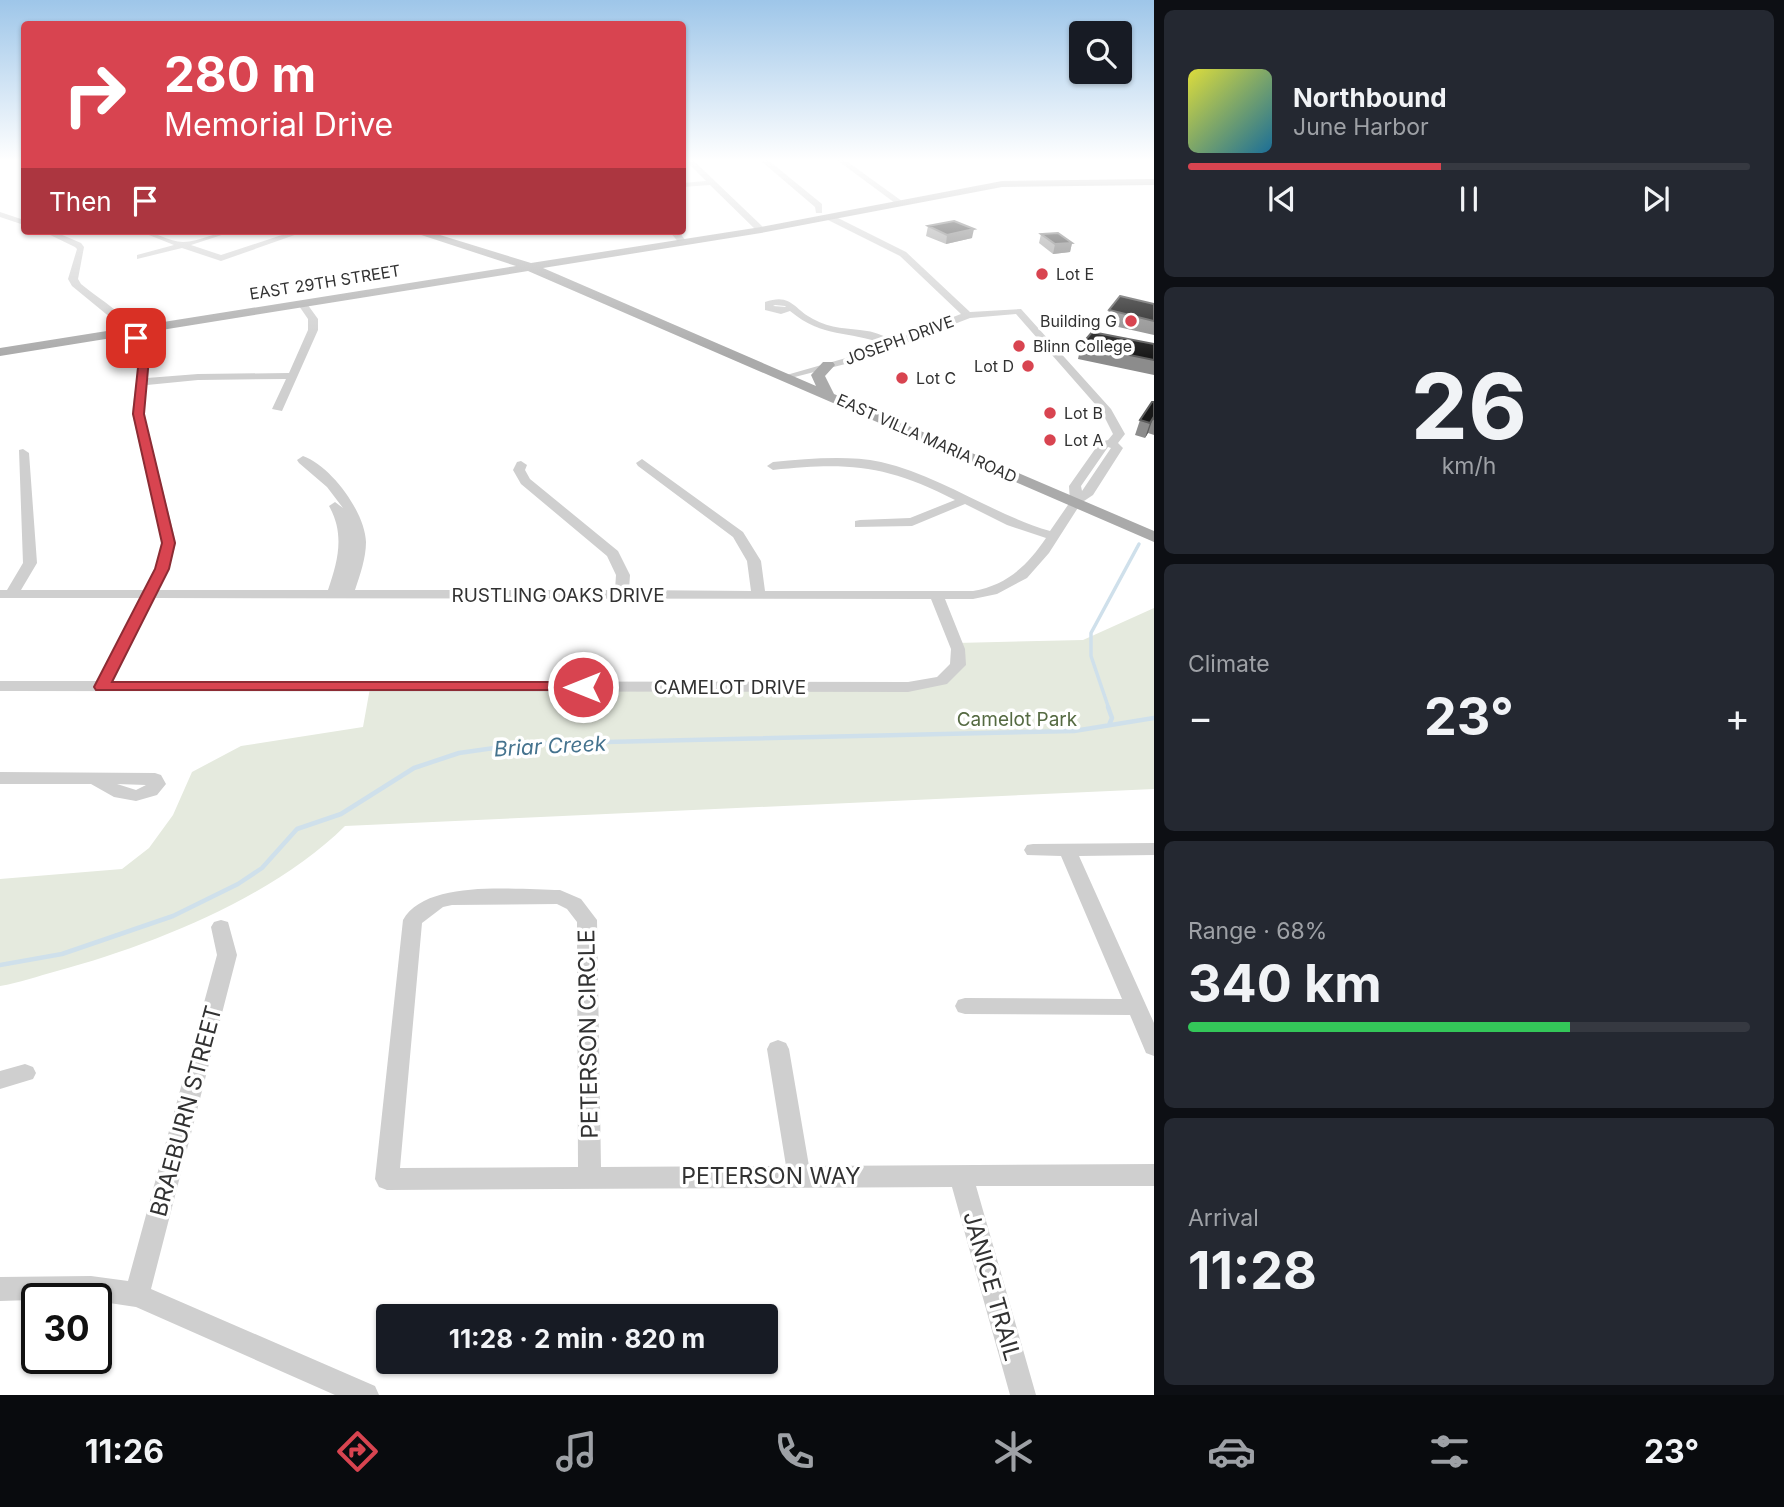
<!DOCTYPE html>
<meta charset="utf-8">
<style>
body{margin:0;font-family:Inter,sans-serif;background:#242831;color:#f1f3f6;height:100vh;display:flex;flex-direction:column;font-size:26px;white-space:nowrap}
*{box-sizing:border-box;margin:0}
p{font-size:23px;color:#9ea1a6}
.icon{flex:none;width:38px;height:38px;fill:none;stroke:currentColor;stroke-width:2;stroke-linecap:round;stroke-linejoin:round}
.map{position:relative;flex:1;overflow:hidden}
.panel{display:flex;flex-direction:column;gap:10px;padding:10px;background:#0d0f14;width:630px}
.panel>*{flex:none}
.hud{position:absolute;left:21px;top:21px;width:665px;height:214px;border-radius:7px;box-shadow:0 2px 5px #0004;background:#d84450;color:#fff;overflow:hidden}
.fabs{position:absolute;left:1069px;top:21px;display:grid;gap:14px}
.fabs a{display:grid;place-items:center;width:63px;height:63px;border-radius:7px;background:#171b24;box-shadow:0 2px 5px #0004;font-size:35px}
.speed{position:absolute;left:21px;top:1283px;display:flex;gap:14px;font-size:35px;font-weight:700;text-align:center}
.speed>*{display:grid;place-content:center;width:91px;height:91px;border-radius:50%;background:#171b24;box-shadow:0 2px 5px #0004;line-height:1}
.speed .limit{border:4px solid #111;border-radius:10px;background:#fff;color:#111}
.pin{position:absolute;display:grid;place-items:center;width:60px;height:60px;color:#fff;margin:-30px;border-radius:14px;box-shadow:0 4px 10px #0006}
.me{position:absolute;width:77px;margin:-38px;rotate:270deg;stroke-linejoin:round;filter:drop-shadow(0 0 5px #0008)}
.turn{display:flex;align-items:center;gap:24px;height:147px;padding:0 28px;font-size:32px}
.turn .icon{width:91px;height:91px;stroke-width:2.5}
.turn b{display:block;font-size:49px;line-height:60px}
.then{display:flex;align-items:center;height:66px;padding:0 28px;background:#0003;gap:14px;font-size:26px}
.big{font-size:52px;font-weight:700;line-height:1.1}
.panel .tile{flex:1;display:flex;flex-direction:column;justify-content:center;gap:10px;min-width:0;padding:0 24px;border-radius:10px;background:#242831}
.panel .dial{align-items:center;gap:0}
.dial b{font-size:91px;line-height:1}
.song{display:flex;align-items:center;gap:21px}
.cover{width:84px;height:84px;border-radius:10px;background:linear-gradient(135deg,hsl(60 70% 55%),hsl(200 70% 35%))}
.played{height:7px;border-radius:4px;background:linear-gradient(90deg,#d84450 45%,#363941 45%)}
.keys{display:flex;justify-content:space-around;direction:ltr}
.heat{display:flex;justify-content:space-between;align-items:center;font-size:38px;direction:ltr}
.charge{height:10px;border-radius:5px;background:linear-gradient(90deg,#34c759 68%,#363941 0)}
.trip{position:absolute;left:376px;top:1304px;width:402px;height:70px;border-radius:7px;background:#171b24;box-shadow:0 2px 5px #0004;font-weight:700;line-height:70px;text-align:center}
.dock{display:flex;height:112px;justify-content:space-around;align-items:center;background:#090b0e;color:#9ea1a6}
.dock .icon{width:49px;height:49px}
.dock .current{color:#d84450}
.dock b{font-size:32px;color:#f1f3f6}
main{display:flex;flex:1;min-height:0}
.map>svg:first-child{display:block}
.green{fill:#e5eade}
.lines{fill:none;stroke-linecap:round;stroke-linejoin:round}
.stream-far1{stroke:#cfe0eb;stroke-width:3.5}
.stream{stroke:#cfe0eb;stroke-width:4.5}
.minor{fill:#cfcfcf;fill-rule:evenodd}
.major{fill:#aaa;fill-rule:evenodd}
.wall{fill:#8c8c8c}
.shaded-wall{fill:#5e5e5e}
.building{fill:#191919;stroke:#5e5e5e;stroke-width:2}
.route{fill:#d84450;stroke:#8c2c34;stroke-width:2}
.poi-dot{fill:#d84450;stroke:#fff;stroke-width:2.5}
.labels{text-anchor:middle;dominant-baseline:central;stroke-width:7;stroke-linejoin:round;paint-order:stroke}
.far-poi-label{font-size:16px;fill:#323232;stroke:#fff;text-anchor:start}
.far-street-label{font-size:16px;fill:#323232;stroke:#fff}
.street-label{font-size:19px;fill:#323232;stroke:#fff}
.park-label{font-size:19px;fill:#556a42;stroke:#fff}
.water-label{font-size:21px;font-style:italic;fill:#45738e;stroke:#fff}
.near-street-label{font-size:23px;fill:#323232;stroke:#fff}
</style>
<main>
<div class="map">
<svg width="1154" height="1395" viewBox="0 0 1154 1395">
<rect width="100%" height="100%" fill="#fff"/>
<path class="green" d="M1154,608V789L345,826C275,896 151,946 57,971C38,976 19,983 0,986V879L122,869L149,848L173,815L192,772L241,746L363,727L370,688L908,687L951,674L956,643L1083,640Z"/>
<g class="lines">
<path class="stream-far1" d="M1109,709L1091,656V633L1139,544"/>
<path class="stream" d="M1108,707L1112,718L1109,725
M0,965L62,954L173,916L238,884L262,868L297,829L341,814L414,768L459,753L522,744L1074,731L1154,718"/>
<path class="minor" d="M685,160H693L764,228V232H758L710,185L682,187V183L706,181Z
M760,160H768L822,204V213H816L815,207Z
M837,160H845L906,204L899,206Z
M0,212L24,220V225L0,217Z
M828,216H834L906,252L970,312L1021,309L1111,409L1125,434L1118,443L1123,448L1093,495L1081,503L1049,553L1027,578L997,594L973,599H945L965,649L966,665L947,684L908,692L0,691V681H97L140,598H0V590H7L23,563L19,450L23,449L29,453L37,563L21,590H144L155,569L162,543L132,413L139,358L128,332L72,286L68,279L77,249L75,247L42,231H53L81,243L84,247L78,279L81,284C117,313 152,327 147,378L198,374L289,373L308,330V319L297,303L299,301H305L318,319V330L282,411L272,409L286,379L198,380L147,385L144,413L176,543L169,569L158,590H328C338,561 345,534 329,506L335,502L343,508L327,487L299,463L297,460L303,456C331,466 365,512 366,542C366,558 360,575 355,590H615L616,575L607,556L521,484L513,470L517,462L521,461L527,465L525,470L530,479L618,551L630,575L629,590L751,591L747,561L733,537L638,466L636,463L642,459L743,532L761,561L765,591H973C1007,585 1027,566 1046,538L1007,525L965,504L912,526L855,527V521L860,520L910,518L955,500C886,465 849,462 773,470L767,466L773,462C808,459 846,455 881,462C941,476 992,514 1050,531L1070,502L1069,486L1100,442L1108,440L1113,434L1102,412L1016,314L970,318L861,360L783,380V376L853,356L884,344C848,330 824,339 790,311L781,314L765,310V302C792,293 793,309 813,319C831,329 848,328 867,331C876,332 885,337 893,340L961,314L900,256L828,220ZM775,305L785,306L786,307L773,306ZM1108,447L1111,448L1082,491L1081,486ZM154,598L931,599L951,649L950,664L937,677L908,682L113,681Z
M139,231C155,231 169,242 183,242C200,242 216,231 234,231L191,245L221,255L294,231H306L221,261L182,248L137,259V255L174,245Z
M669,231H678L687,242L680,244Z
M0,772L155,773L161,775L166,784L157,795L136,801L114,797L91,784H0ZM117,784L146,785L136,790Z
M1154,843V855L1079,856L1154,1023V1056L1146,1053L1130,1015L965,1014L958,1012L955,1006L958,1000L965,998L1122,999L1061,856L1027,855L1024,850L1027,845L1033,844Z
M560,890L581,899L597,920L601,1167L786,1166L767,1049L770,1043L778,1040L786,1043L789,1049L809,1166L1154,1164V1186H976L1036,1395H1010L952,1187L387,1190L379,1187L375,1179L403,920C426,878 519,890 560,890ZM557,904L567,909L577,922L578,1167L400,1168L422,923L443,907L452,905Z
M221,920L228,922L237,955L151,1289L375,1386L379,1395H335L136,1307L96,1301V1298L0,1301V1277L91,1276L128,1281L217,955L211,927L214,922Z
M25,1064L33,1067L36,1073L33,1079L0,1089V1071Z"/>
<path class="major" d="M1154,179V185L1002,187L761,233L543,268L816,386L811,375L823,362H833L835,365L825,376L834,394L1154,531V542L528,271L0,356V348L516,266L409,231H427L531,263L761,227L1002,181Z"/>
</g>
<path class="wall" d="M928,226L972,238L946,244L926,236Z
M1041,234L1072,243L1070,252L1053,254L1039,243Z
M1154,304V335L1105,324L1109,310Z
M1154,344V375L1078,359L1081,345Z
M1154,402V435L1148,433L1145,438L1135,435L1140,420Z"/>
<path class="shaded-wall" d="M974,229L972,238L946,244L947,235Z
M1072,243L1070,252L1053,254L1055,244Z
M1153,418L1148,433L1145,438L1150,423Z"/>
<path class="building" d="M954,221L974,229L947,235L928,226Z
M1058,233L1072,243L1055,244L1041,234Z
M1120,296L1154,304V321L1109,310Z
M1092,332L1154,344V360L1081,345Z
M1152,402H1154V419L1153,418L1150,423L1140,420Z"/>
<linearGradient id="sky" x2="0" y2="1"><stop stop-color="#9ec6e9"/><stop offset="0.45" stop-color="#fff"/><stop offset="1" stop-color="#fff" stop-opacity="0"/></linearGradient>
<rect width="1154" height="356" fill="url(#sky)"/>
<path class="route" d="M136,335L141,338L149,358L144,414L175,543L169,569L112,682H583L590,687L588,690H96L94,687L155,569L162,543L133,414L139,358L131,338Z"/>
<g class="poi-dot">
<circle cx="1042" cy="274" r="7"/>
<circle cx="1131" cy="321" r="7"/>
<circle cx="1019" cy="346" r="7"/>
<circle cx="1028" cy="366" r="7"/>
<circle cx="902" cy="378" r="7"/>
<circle cx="1050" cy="413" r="7"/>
<circle cx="1050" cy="440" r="7"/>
</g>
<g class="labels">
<g class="far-poi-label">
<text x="1056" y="274">Lot E</text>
<text x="1117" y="321" text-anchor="end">Building G</text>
<text x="1033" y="346">Blinn College</text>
<text x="1014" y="366" text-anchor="end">Lot D</text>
<text x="916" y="378">Lot C</text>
<text x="1064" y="413">Lot B</text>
<text x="1064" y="440">Lot A</text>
</g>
<g class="far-street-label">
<text transform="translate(325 282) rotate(-9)">EAST 29TH STREET</text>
<text transform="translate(899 340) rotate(-20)">JOSEPH DRIVE</text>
<text transform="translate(927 438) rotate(24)">EAST VILLA MARIA ROAD</text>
</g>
<g class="street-label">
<text x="558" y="595">RUSTLING OAKS DRIVE</text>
<text x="730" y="687">CAMELOT DRIVE</text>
</g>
<g class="park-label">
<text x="1017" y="719">Camelot Park</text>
</g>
<g class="water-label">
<text transform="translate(550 746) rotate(-3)">Briar Creek</text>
</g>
<g class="near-street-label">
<text transform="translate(588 1034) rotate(-91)">PETERSON CIRCLE</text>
<text transform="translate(186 1111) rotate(-75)">BRAEBURN STREET</text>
<text x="771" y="1176">PETERSON WAY</text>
<text transform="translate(992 1286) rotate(74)">JANICE TRAIL</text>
</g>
</g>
</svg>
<div class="fabs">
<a><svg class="icon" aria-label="search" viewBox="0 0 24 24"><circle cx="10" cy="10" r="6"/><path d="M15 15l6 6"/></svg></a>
</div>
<div class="speed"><div class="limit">30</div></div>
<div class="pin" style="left:136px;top:338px;background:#d93025"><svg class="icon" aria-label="arrive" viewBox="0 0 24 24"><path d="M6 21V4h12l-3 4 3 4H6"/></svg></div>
<svg class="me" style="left:583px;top:687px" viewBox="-20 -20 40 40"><circle r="17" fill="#d84450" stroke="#fff" stroke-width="3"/><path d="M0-11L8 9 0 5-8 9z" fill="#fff"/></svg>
<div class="trip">11:28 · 2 min · 820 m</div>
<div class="hud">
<div class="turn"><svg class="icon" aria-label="right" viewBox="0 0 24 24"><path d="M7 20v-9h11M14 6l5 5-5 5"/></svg><div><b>280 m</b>Memorial Drive</div></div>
<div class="then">Then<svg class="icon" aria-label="arrive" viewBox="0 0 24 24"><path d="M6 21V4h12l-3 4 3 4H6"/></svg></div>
</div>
</div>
<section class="panel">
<div class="tile">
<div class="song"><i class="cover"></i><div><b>Northbound</b><p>June Harbor</p></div></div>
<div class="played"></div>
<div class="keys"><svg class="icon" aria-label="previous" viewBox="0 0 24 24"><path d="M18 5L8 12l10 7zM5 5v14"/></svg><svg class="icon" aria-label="pause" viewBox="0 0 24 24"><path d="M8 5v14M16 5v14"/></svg><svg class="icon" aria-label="next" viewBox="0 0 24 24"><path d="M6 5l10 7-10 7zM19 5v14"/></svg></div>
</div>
<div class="tile dial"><b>26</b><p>km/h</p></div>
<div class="tile"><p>Climate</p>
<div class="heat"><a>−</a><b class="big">23°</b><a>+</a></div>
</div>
<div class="tile"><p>Range · 68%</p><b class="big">340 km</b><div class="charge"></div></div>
<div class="tile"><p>Arrival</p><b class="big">11:28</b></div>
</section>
</main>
<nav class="dock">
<b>11:26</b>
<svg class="icon current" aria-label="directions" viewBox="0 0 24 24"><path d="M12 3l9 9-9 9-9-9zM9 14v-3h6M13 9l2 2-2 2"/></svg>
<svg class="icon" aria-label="music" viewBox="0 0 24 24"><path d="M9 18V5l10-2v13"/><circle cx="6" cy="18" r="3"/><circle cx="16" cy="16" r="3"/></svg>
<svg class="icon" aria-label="phone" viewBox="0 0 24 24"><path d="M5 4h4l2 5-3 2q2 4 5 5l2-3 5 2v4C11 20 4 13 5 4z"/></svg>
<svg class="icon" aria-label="climate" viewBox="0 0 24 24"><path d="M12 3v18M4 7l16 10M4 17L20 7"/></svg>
<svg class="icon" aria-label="car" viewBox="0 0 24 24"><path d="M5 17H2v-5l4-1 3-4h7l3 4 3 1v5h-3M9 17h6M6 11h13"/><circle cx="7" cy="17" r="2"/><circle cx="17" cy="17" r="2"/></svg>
<svg class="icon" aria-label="filters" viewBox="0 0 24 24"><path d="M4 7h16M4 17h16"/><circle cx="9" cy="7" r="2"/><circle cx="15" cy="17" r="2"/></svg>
<b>23°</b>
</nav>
